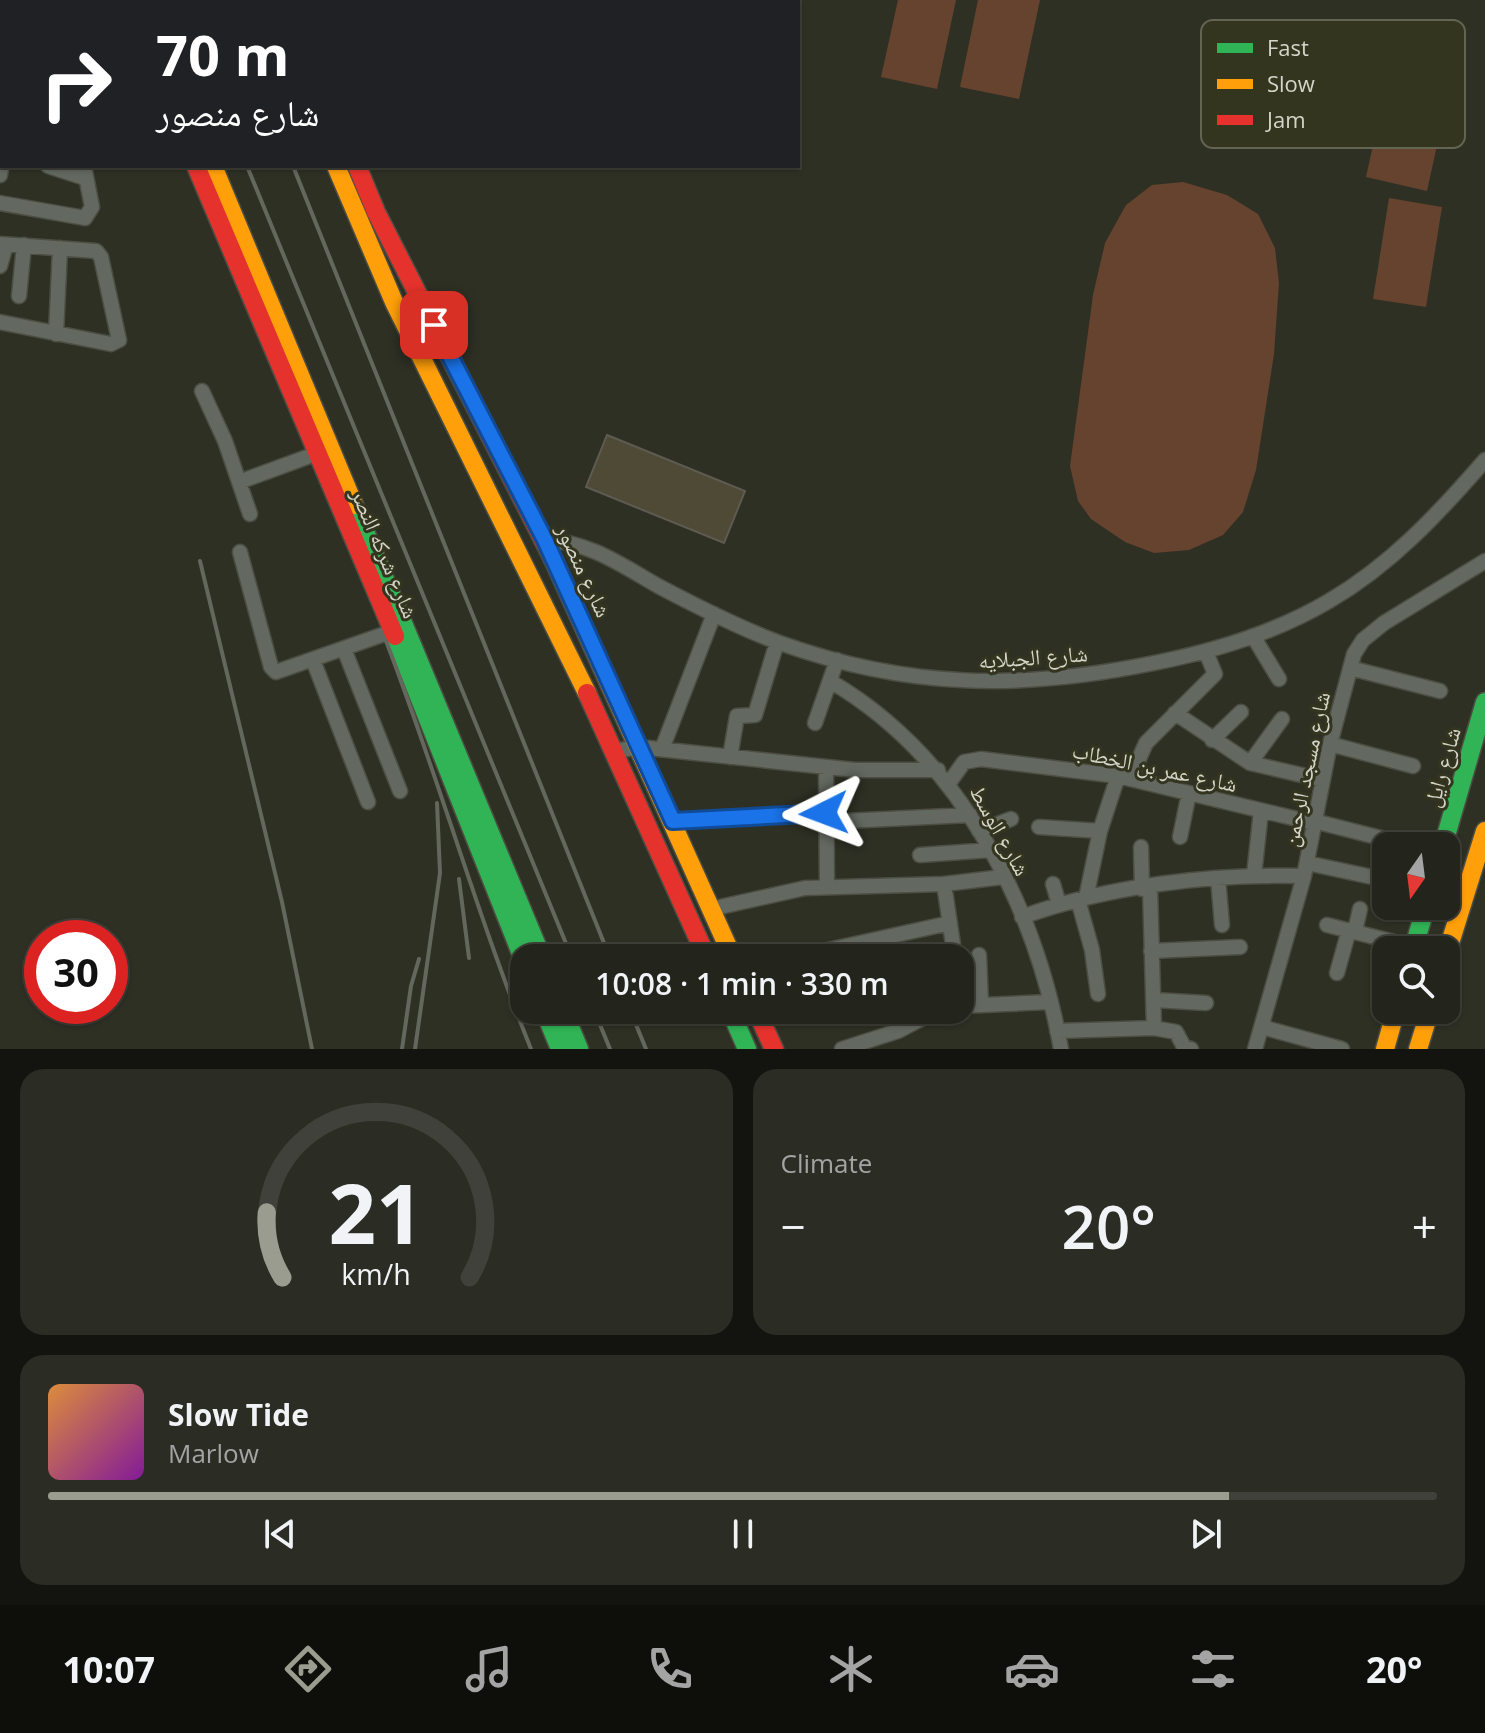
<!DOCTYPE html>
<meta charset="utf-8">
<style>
body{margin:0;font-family:"Open Sans","Noto Naskh Arabic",sans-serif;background:#2b2c24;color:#f1f3f6;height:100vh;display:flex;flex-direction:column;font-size:30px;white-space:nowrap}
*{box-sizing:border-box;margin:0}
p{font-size:26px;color:#a3a4a3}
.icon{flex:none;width:44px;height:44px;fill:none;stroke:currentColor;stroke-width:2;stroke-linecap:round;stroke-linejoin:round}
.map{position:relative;height:1049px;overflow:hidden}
.panel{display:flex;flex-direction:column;gap:20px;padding:20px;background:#13140f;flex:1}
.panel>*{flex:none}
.hud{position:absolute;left:0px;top:0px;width:800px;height:168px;box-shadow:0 2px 6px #0004,0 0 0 2px #40413a;background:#202124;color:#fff;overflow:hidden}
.needle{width:52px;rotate:194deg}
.buttons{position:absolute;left:1372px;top:832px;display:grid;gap:16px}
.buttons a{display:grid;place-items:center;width:88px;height:88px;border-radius:16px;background:#23241b;box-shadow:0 2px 6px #0004,0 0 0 2px #40413a;font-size:40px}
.speed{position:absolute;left:24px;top:920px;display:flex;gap:16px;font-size:40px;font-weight:700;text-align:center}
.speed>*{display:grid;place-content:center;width:104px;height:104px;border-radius:50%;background:#23241b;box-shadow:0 2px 6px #0004,0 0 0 2px #40413a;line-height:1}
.speed .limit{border:12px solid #d22;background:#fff;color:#111}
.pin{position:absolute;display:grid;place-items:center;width:68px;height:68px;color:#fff;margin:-34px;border-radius:16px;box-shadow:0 4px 12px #0006}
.me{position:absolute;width:88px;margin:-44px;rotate:267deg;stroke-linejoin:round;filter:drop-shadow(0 0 6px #0008)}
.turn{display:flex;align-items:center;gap:28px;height:168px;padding:0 24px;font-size:36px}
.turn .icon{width:104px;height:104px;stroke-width:2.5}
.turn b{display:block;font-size:56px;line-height:68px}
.big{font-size:60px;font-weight:600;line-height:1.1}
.panel .widget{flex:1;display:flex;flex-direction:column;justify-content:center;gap:12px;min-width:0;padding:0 28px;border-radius:24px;background:#2b2c24}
.panel .dial{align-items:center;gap:0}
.dial svg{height:208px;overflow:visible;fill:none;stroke:#40413a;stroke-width:7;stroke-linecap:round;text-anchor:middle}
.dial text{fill:#f1f3f6;stroke:none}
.song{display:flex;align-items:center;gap:24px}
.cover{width:96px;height:96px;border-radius:12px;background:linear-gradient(135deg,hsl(30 70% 55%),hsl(290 70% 35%))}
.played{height:8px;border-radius:4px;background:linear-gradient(90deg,#9a9c8f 85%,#40413a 85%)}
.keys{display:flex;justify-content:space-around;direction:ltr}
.heat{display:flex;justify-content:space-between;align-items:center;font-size:44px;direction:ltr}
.panel .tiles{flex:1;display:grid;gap:20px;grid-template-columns:1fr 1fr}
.widget:last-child{grid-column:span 2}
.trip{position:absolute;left:510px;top:944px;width:464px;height:80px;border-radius:24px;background:#23241b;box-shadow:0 2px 6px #0004,0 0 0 2px #40413a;font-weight:600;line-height:80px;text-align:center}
.tabs{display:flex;height:128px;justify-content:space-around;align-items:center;background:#0e0e0b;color:#a3a4a3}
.tabs .icon{width:56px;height:56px}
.tabs .on{color:#9a9c8f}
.tabs b{font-size:36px;color:#f1f3f6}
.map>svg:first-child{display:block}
.green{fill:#66432e}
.building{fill:#4f4a36;stroke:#5e5b52;stroke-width:2}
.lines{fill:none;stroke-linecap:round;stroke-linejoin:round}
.street-casing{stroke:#4c4d43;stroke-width:17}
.fast-casing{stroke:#4c4d43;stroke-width:21}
.slow-casing{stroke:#4c4d43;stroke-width:21}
.jam-casing{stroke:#4c4d43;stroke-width:21}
.street{stroke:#636960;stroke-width:14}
.fast{stroke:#30b455;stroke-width:18}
.slow{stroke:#ff9f0a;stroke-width:18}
.jam{stroke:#e5322d;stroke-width:18}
.rail{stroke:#64675e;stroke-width:4}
.route-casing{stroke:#114b97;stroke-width:20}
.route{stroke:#1a73e8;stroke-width:14}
.labels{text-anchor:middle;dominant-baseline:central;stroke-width:6;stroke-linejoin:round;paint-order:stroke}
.street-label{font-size:22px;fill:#d4d6c9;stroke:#33351f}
.key{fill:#33351f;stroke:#636552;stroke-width:2}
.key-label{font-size:22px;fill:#d4d6c9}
</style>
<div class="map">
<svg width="1485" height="1049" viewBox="0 0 1485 1049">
<rect width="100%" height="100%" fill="#2f3024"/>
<path class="green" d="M898,0H956L937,89L881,77Z
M978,0H1040L1019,99L960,87Z
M1386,87L1447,100L1427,191L1366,177Z
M1183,182L1227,195L1258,214L1275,248L1279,283L1274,354L1256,470L1243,512L1223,535L1189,550L1154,553L1125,542L1091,519L1078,501L1070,466L1093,295L1105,243L1126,205L1152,185Z
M1389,198L1442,207L1426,307L1373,299Z"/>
<path class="building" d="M607,435L745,491L724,543L586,487Z"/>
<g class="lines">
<g class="street-casing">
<path id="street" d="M30,2L31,0
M70,2V0
M372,2L373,0
M498,2L499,0
M626,2V0
M0,20H2
M0,64L2,53
M0,140L2,141
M48,166L85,178
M0,175L2,163
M0,203L85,218L92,207L84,166
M0,244L96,251L101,257L119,340L111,344L0,322
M0,266L6,245
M19,296L24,245
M56,334L60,248
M202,391L225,441L250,514
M239,482L318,453
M545,540C590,542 621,565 660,587C698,607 739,628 780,643C908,689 1022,690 1154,663C1215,651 1275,633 1329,601C1391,565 1439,513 1485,460
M240,552L271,667L276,672L393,631
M1253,636L1279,679
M344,649L400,791
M313,660L368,802
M1350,668L1440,691
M830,681C960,757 1035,904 1061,1049
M1175,713L1250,763L1323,780
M815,723L837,660
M1212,740L1241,712
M1330,744L1413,766
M662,749L714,614
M615,751L639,747L855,770H938
M730,757L737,716L755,715L777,642
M1250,763L1282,719
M826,767L827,886
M1130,779L1146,743L1215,674L1206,652
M949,783L964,762L981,759L1118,776L1314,823
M673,821L824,813
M1314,821L1412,846
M824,822L970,815
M1039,827L1100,831
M979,831L1011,819
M1180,837L1189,793
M1141,847L1142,889
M920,855L991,850
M1307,863L1386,880
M1254,875L1261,811
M1218,878L1222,925
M944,884L955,958
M1053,884L1059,904
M1150,888L1154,1028
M1086,898L1100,831L1118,776
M1078,900L1092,950L1098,994
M711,909L805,888L944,884L1003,877
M1022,917C1110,885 1211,874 1304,876
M1327,925L1414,947
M1355,931L1360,909
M1151,951L1240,947
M979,955L981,1005
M792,958L950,923
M1337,973L1349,930
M1154,1000L1206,1003
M960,1006L1049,1002
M1262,1027L1342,1049
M1057,1031L1154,1028L1176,1032L1184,1047L1191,1049
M842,1049L898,1031L938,1010
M1255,1049L1304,876L1330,744L1354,654L1363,640L1384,623L1485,561"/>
</g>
<g class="fast-casing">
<path id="fast" d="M354,505L542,958
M395,636L524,961
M1443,846L1485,702
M1413,950L1426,906
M544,1010L560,1049
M563,1010L579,1049
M730,1010L747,1049"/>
</g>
<g class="slow-casing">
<path id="slow" d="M269,0L270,2
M291,0L292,2
M213,166L354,505
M336,166L394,302L587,693
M553,559L733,958
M1446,956L1485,831
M1385,1049L1396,1010
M1418,1049L1430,1010"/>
</g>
<g class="jam-casing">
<path id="jam" d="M128,0L129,2
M143,0L144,2
M196,166L395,636
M357,166L376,212L553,559
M587,693L707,958
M756,1010L774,1049"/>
</g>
<use href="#street" class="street"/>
<use href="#fast" class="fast"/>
<use href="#slow" class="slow"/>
<use href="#jam" class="jam"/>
<path class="rail" d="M180,0L181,2
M218,0L219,2
M247,166L572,958
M293,166L610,958
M200,561L282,902L312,1049
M386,641C438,776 477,915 531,1049
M459,879L469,958
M594,1010L610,1049
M630,1010L646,1049
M402,1049L411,986L419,959
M415,1049L440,873L437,803"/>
</g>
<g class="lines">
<g class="route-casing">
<path id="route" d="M434,325L545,540L673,821L824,813"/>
</g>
<use href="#route" class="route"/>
</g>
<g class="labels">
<g class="street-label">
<text transform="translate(386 553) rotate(67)">شارع شركه النصر</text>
<text transform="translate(585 570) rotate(65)">شارع منصور</text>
<text transform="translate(1033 656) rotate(-4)">شارع الجبلايه</text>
<text transform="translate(1155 766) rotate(12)">شارع عمر بن الخطاب</text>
<text transform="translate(1441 767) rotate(-74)">شارع رايل</text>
<text transform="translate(1305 769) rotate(-78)">شارع مسجد الرحمن</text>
<text transform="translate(1001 830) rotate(61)">شارع الوسط</text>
</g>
</g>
<rect x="1201" y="20" width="264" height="128" rx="12" class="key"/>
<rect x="1217" y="43" width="36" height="10" fill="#30b455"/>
<rect x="1217" y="79" width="36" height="10" fill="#ff9f0a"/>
<rect x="1217" y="115" width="36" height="10" fill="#e5322d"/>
<g class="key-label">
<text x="1267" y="56">Fast</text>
<text x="1267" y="92">Slow</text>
<text x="1267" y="128">Jam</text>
</g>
</svg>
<div class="buttons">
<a><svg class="needle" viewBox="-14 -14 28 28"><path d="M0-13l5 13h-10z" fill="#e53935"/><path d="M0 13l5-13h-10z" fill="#a3a4a3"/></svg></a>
<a><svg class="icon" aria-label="search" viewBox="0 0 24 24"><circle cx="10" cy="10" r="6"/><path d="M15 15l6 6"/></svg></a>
</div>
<div class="speed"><div class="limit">30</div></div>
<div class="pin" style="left:434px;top:325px;background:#d93025"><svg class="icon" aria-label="arrive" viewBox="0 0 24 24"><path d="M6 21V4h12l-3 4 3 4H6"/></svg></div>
<svg class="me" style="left:824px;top:813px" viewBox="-20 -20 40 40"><path d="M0-17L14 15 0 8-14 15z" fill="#1a73e8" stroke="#fff" stroke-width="4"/></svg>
<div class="trip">10:08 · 1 min · 330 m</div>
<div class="hud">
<div class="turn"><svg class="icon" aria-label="right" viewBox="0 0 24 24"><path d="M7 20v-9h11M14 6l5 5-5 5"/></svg><div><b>70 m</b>شارع منصور</div></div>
</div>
</div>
<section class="panel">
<div class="tiles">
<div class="widget dial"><svg viewBox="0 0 100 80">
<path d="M14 69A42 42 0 1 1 86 69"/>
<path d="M14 69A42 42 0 0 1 8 44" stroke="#9a9c8f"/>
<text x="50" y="56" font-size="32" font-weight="700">21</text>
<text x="50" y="72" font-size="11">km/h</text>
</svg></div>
<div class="widget"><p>Climate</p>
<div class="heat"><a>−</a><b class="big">20°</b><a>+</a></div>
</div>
<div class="widget">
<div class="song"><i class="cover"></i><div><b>Slow Tide</b><p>Marlow</p></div></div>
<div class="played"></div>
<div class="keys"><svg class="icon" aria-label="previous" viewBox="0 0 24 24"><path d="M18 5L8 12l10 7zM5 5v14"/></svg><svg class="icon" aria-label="pause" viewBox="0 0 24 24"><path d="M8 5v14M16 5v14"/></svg><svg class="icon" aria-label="next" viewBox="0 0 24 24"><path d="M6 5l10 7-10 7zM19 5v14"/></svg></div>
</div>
</div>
</section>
<nav class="tabs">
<b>10:07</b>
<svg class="icon on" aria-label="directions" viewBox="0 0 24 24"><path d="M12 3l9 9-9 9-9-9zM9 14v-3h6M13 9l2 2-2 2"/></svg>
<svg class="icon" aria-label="music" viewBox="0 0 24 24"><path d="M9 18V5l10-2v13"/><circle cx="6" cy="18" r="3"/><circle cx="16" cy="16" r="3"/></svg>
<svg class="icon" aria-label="phone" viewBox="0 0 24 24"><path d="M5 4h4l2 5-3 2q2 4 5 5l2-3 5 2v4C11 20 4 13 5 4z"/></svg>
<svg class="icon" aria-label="climate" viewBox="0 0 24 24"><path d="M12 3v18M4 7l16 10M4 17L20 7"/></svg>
<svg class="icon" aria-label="car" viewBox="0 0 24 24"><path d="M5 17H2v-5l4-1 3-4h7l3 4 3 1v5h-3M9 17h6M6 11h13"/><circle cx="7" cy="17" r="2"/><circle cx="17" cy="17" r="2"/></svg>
<svg class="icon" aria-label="filters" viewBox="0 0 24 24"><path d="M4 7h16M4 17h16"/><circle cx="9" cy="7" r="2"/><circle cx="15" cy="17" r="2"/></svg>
<b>20°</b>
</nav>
